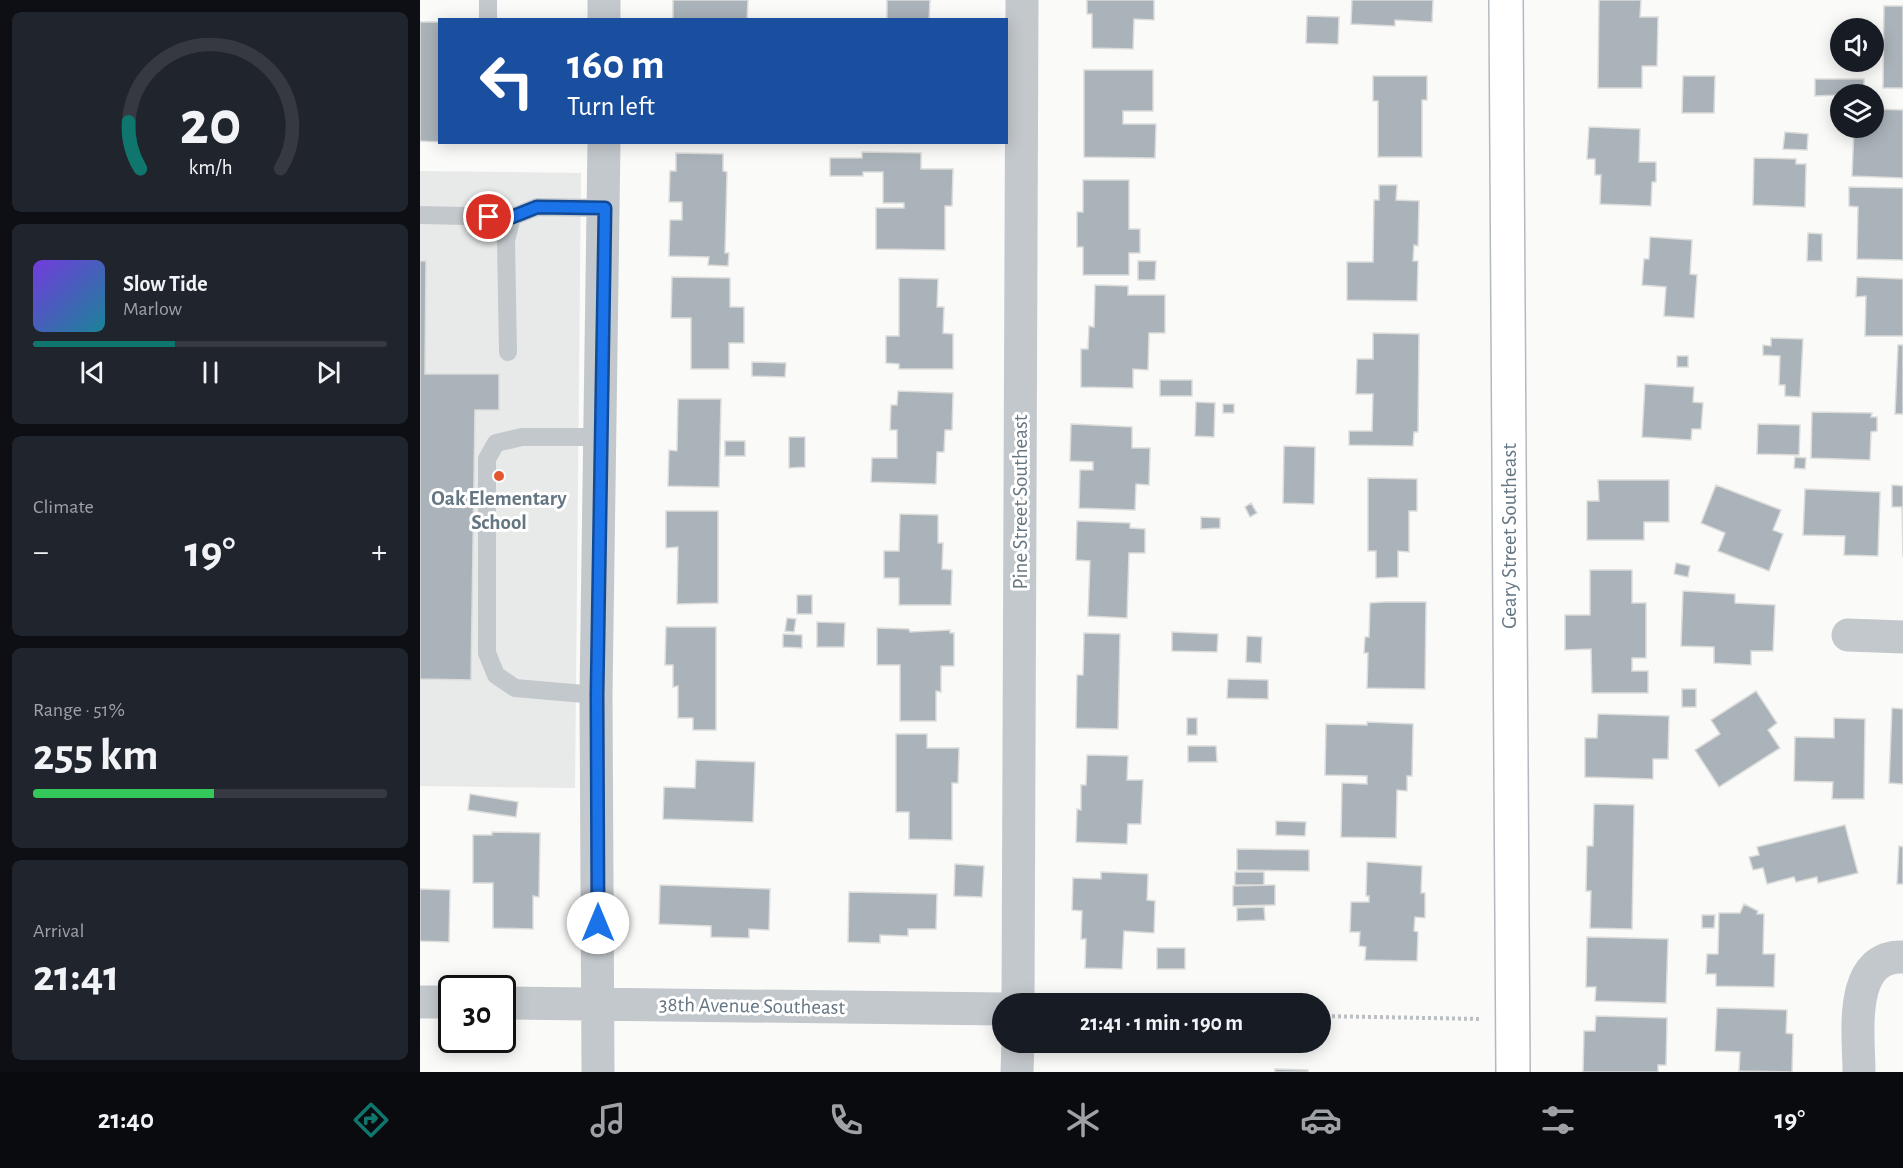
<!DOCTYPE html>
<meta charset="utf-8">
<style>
body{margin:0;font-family:"Alegreya Sans",sans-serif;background:#20242c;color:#f1f3f6;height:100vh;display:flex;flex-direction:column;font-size:22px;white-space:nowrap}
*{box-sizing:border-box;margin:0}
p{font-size:20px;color:#9ea1a6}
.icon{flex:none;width:33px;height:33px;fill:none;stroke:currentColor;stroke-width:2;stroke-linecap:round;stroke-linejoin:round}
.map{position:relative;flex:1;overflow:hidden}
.sheet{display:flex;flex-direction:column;gap:12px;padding:12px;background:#0d0f14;width:420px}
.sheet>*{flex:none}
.guide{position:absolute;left:18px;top:18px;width:570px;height:126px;border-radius:0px;box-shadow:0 3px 15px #0003;background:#1a4fa0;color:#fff;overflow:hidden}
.controls{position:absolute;left:1410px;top:18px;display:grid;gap:12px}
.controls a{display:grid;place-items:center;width:54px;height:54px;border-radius:50%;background:#171b24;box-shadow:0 3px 15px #0003;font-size:30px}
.speed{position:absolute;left:18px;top:975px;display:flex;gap:12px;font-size:30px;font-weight:700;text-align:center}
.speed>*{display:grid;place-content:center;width:78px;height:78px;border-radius:50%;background:#171b24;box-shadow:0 3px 15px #0003;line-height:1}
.speed .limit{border:3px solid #111;border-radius:9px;background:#fff;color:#111}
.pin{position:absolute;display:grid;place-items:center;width:51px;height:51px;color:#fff;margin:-26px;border:3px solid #fff;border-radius:50%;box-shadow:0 2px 6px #0007}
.me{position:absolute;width:66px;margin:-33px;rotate:0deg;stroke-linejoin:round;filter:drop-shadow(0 0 4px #0008)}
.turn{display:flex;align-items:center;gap:21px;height:126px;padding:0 30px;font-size:27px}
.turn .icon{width:78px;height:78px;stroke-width:2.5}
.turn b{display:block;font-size:42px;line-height:51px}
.big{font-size:45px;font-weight:700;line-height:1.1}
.sheet .tile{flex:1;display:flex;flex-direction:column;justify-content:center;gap:9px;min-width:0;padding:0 21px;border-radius:9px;background:#20242c}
.sheet .dial{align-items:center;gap:0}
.dial svg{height:156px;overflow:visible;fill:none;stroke:#363941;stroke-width:7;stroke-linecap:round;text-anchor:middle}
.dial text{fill:#f1f3f6;stroke:none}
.song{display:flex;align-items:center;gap:18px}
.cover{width:72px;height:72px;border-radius:9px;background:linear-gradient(135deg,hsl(260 70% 55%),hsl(190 70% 35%))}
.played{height:6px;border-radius:3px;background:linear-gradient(90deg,#0f766e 40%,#363941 40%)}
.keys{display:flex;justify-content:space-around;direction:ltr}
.heat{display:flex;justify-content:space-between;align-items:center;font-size:33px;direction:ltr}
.charge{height:9px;border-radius:4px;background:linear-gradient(90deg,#34c759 51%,#363941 0)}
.trip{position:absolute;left:572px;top:993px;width:339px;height:60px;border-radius:30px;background:#171b24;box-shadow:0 3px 15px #0003;font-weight:700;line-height:60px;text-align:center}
.tab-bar{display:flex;height:96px;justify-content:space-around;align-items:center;background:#090b0e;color:#9ea1a6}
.tab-bar .icon{width:42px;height:42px}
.tab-bar .active{color:#0f766e}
.tab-bar b{font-size:27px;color:#f1f3f6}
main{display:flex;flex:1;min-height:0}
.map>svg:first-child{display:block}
.built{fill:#e8e9e9}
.building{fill:#aab3b9;stroke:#dcdcda;stroke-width:1.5}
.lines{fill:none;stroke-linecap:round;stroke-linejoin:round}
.secondary-casing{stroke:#b3babf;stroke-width:36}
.path{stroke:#bbbfc2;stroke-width:4;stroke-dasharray:3 3;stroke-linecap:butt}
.lane{stroke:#c3c8cc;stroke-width:18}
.street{stroke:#c3c8cc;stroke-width:33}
.secondary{stroke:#fff;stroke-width:33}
.route-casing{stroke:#114b97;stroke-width:15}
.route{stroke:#1a73e8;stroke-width:10}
.poi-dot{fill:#e4572e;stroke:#fff;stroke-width:2}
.labels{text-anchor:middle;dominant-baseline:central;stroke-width:6;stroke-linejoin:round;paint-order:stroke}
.poi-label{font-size:21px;font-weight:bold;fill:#657683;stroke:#fff}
.street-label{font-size:21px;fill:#657683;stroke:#fff}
</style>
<main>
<section class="sheet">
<div class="tile dial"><svg viewBox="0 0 100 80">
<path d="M14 69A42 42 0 1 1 86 69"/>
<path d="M14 69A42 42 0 0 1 8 45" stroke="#0f766e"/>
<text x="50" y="56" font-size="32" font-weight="700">20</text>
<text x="50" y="72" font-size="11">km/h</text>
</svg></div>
<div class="tile">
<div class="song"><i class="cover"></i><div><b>Slow Tide</b><p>Marlow</p></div></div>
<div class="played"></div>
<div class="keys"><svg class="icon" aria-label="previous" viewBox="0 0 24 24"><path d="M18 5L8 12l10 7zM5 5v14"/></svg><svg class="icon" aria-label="pause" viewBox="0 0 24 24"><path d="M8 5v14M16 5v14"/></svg><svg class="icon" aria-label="next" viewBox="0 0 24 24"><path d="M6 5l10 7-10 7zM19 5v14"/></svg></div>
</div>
<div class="tile"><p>Climate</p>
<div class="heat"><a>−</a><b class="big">19°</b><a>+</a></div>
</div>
<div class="tile"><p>Range · 51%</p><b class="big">255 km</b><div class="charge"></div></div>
<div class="tile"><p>Arrival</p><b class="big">21:41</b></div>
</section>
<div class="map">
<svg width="1483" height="1072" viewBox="0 0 1483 1072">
<rect width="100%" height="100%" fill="#fafaf8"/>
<path class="built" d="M0,171L161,173L155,788L0,786Z"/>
<path class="building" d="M253,0H328L327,20H253Z
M467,0H510L509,20H467Z
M667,0H734V20L714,19L713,49L672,48V14H667Z
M932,0H1013L1012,22L975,20V26L931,24Z
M1179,0H1221L1220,17H1238L1237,66H1222V88H1178Z
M1464,6H1483V88H1463Z
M887,16L919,17L918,44L886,43Z
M0,22H20V142L0,141Z
M664,70H733V111H703V124H736L735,158L664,157Z
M953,76H1007V100H1002V157H958V101H953Z
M1263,76H1295L1294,113H1262Z
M1395,79H1444V94L1395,96Z
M1454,109L1483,110V178L1432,176L1434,128H1454Z
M1169,127L1220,129L1219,162H1236V182H1232L1231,206L1180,204L1181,175H1175V159H1167Z
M1365,132L1388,134L1387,150L1363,149Z
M442,152L501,153V169H533L532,206H525V250L456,249V208H484V203H463V172H443V176H410V158H442Z
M256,153L303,154V171L307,172L305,253H309L308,266L288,265L289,257L249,256L250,220H262V202H249L250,171H256Z
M1334,158L1376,159V164H1386L1385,207L1333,205Z
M663,180H709V229H720V253H709V275H663V247H657V212H663Z
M959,185H977L976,200L999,201L998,246L994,245L993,261H998L997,301L927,300V262H953L954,200H959Z
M1429,187L1483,188V260L1437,259L1438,207L1429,206Z
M1388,233L1402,234V261H1387Z
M1230,237L1272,240L1270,274L1277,275L1274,318L1244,316L1246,287L1222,285L1224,259H1229Z
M0,261H6L5,374H79V410H55L51,680L0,679Z
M718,261H736L735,280H718Z
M252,277L310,278V307H324V343H309V369H271V318H251Z
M1437,277L1483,279V336H1445L1446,296L1436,297Z
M479,278L518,279L517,307H524L523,333L533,334V369H479V364L466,363V336H479Z
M675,285L708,286V295H745V333H729L728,370L713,369V388L661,387V349H668L669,326L674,327Z
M953,333L999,334L998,432H994L993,446L929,445V431H952L953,394H936L937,359H953Z
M1351,338L1383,339L1380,397L1365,396V385H1359L1360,356L1343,355V345L1351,346Z
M1478,345H1483V414H1475Z
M1257,356H1268V367H1257Z
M332,362L366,363L365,377L332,376Z
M740,380H772V396H740Z
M1225,384L1274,387L1273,402L1283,403L1281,429H1272L1271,440L1222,437Z
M478,391L533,393L532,430H525L524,452H517L516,484L451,482L452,458H477V430H470L471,405H477Z
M258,399H301L299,487L248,486L249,450L257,451Z
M776,402L795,403L794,437L775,436Z
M803,404H814V413H803Z
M1392,412L1452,413L1451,417H1457V431L1451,432L1450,460L1391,458Z
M651,424L712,427V448H730L729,485L716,484L715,510L659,508L660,470H673V462L650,461Z
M1338,424L1380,425L1379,455L1337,454Z
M369,437H385V467L369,468Z
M305,441H325V456H305Z
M864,446L895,447L894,504L863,503Z
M1375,457L1386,458L1385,469L1374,468Z
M948,478L997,479V511H989V552L978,551V577L956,578V551H948Z
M1178,480H1249V522H1224V540H1167V501H1179Z
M1296,485L1361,510L1353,530L1363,534L1349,571L1298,551L1305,533L1281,523Z
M1472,485L1483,486V557L1482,507H1472Z
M1385,489L1460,492L1458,556L1424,555L1425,536L1383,535Z
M831,503L837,513L830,517L825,507Z
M246,511H298V603L257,604L258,547L246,548Z
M480,514L518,515V543H523L522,569L532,570L531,605H479V578H464V551H479Z
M781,517L800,518V528L781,529Z
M657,521L710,523V528L725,529V553H709L707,618L668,616L670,561L656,560Z
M1256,563L1270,566L1268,577L1254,574Z
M1170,570H1212V603H1226V658H1212V671H1228V693H1172L1171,649L1145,650V615H1170Z
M1263,591L1315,594V603L1355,605L1353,651H1331V665L1294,663V647L1261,646Z
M377,595H392V614H377Z
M965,602H1006L1005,689L947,688L948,653H944L945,637H949L950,603Z
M367,618L376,619L374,632L365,631Z
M397,622L425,623L424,647H397Z
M246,627H296V730H273V718H258V686L253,687V665H245Z
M457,628L489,629L490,632L530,630V633H534V666H521V692L516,691V721H480V665H457Z
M752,632L798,634L797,652L752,651Z
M664,633L700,634L698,729L656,728L657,675H663Z
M363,634L382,635V648L363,647Z
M827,636L842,637L841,663L826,662Z
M808,679L848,680V699L807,698Z
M1262,689H1276V707H1262Z
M1336,691L1357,723L1348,730L1360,748L1299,787L1275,750L1300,734L1291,720Z
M1472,708L1483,709V784L1469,783Z
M1178,714L1249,716L1248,759H1233V779L1165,777V738H1177Z
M767,718H777V735H767Z
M1414,718L1445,719L1444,799H1412L1413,782L1374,781L1375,737L1414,738Z
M947,722L993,724L992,776H987V791L977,790L976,838L921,837L922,783L947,784V776L905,775L906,724L947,725Z
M476,734H507V748H539L538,783H532V840L489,839V812H476Z
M768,746H796L797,762H768Z
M667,755L708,756L707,780H723L721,824H708L707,844L656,842L657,809L661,810V785H666Z
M276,760L335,762L333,822L243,819L244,787L275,788Z
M50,794L98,802L96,817L48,810Z
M1174,804L1214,805L1212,929L1170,928L1171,891H1166L1167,846H1173Z
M856,821L886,822L885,836L856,835Z
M1425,825L1438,873L1398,883L1397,877L1376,882L1374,877L1347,884L1343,868L1333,870L1329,857L1339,855L1337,847Z
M72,832L120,833L119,897L113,896V929L73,928V883H53V835H72Z
M1479,846L1483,847V884H1477Z
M817,849L889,850V871L817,870Z
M947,862L1002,866L1001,893H1005V918L995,917L994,931L998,932L997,961L945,960L946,947L939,946L940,932H930L931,902H949V896H946Z
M535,864L564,866L562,897L534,896Z
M681,872L728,874L727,900L735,901L734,933L704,931L702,969L665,968L666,939H661L662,911L652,910L653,878L681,879Z
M815,872H844V885H815Z
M240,885L350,889L349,930L329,929V938L291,937V926L239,924Z
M855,885V905L813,906V886Z
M0,889L30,890L29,942L0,941Z
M429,892L517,894L516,929H488V936L460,935V943L428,942Z
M1324,904L1338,911L1337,914H1344L1343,954H1355L1354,987L1296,986V974H1286L1287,954H1298L1299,913H1320Z
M844,907L845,920L817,921V908Z
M1282,915H1295L1294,928H1282Z
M1167,937L1248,939L1246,1003L1175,1001L1176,987H1166Z
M737,948H765V969H737Z
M1297,1008L1367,1010L1366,1033L1373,1034L1372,1072L1319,1071L1320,1052L1295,1051Z
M1176,1016L1247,1018L1246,1065H1238V1072H1163L1164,1031H1175Z
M855,1069L888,1070V1072H855Z"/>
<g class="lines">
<g class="secondary-casing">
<path id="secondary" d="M1086,0L1093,1072"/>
</g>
<path class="path" d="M900,1016L1061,1019"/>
<path class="lane" d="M68,20V0
M0,215L92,217
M88,352L86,241L92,217L117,207L185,208
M176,695L95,688L76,675L67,653V459L76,443L102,437H181"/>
<path class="street" d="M184,20V0
M1428,635L1483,637
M0,1002H32
M82,1003L582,1009
M598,1004L602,0
M178,1072L176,695L184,142
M597,1072L598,1042
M1439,1072C1439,1036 1427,955 1483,957"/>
<use href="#secondary" class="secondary"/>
</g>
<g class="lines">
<g class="route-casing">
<path id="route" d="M69,217H92L117,207L185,208L177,695L178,923"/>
</g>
<use href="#route" class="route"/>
</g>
<circle class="poi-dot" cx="79" cy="476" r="6"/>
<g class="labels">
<g class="poi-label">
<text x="79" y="498">Oak Elementary<tspan x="79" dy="24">School</tspan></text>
</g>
<g class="street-label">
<text transform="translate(600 502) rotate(-90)">Pine Street Southeast</text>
<text transform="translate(1089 536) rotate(-90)">Geary Street Southeast</text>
<text transform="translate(332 1006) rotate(1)">38th Avenue Southeast</text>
</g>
</g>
</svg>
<div class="controls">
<a><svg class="icon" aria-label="sound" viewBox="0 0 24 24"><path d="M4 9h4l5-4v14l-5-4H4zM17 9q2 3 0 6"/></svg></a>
<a><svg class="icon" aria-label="layers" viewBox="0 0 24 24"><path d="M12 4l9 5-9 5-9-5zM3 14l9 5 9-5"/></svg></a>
</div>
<div class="speed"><div class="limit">30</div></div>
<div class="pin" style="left:69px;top:217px;background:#d93025"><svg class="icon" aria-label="arrive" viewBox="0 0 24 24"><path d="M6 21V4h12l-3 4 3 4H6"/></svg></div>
<svg class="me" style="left:178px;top:923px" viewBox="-20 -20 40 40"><circle r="19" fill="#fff"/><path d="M0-13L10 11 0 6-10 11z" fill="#1a73e8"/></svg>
<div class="trip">21:41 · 1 min · 190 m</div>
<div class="guide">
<div class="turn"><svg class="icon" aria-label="left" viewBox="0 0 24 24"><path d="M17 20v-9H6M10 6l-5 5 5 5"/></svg><div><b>160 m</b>Turn left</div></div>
</div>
</div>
</main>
<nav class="tab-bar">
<b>21:40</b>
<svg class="icon active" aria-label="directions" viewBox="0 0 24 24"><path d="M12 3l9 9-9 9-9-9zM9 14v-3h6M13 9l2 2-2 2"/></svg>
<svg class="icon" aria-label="music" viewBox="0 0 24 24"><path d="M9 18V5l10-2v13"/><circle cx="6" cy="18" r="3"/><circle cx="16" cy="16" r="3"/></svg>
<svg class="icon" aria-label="phone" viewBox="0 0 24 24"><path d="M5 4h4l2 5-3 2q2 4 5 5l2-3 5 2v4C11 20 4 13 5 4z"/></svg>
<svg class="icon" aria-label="climate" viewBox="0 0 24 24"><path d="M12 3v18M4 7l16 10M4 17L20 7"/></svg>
<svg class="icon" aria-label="car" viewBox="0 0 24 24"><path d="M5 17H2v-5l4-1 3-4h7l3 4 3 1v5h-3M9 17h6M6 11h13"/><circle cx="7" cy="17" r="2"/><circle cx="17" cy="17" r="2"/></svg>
<svg class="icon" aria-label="filters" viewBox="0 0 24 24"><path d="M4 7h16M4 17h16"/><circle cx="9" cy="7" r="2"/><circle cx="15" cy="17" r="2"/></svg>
<b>19°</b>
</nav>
